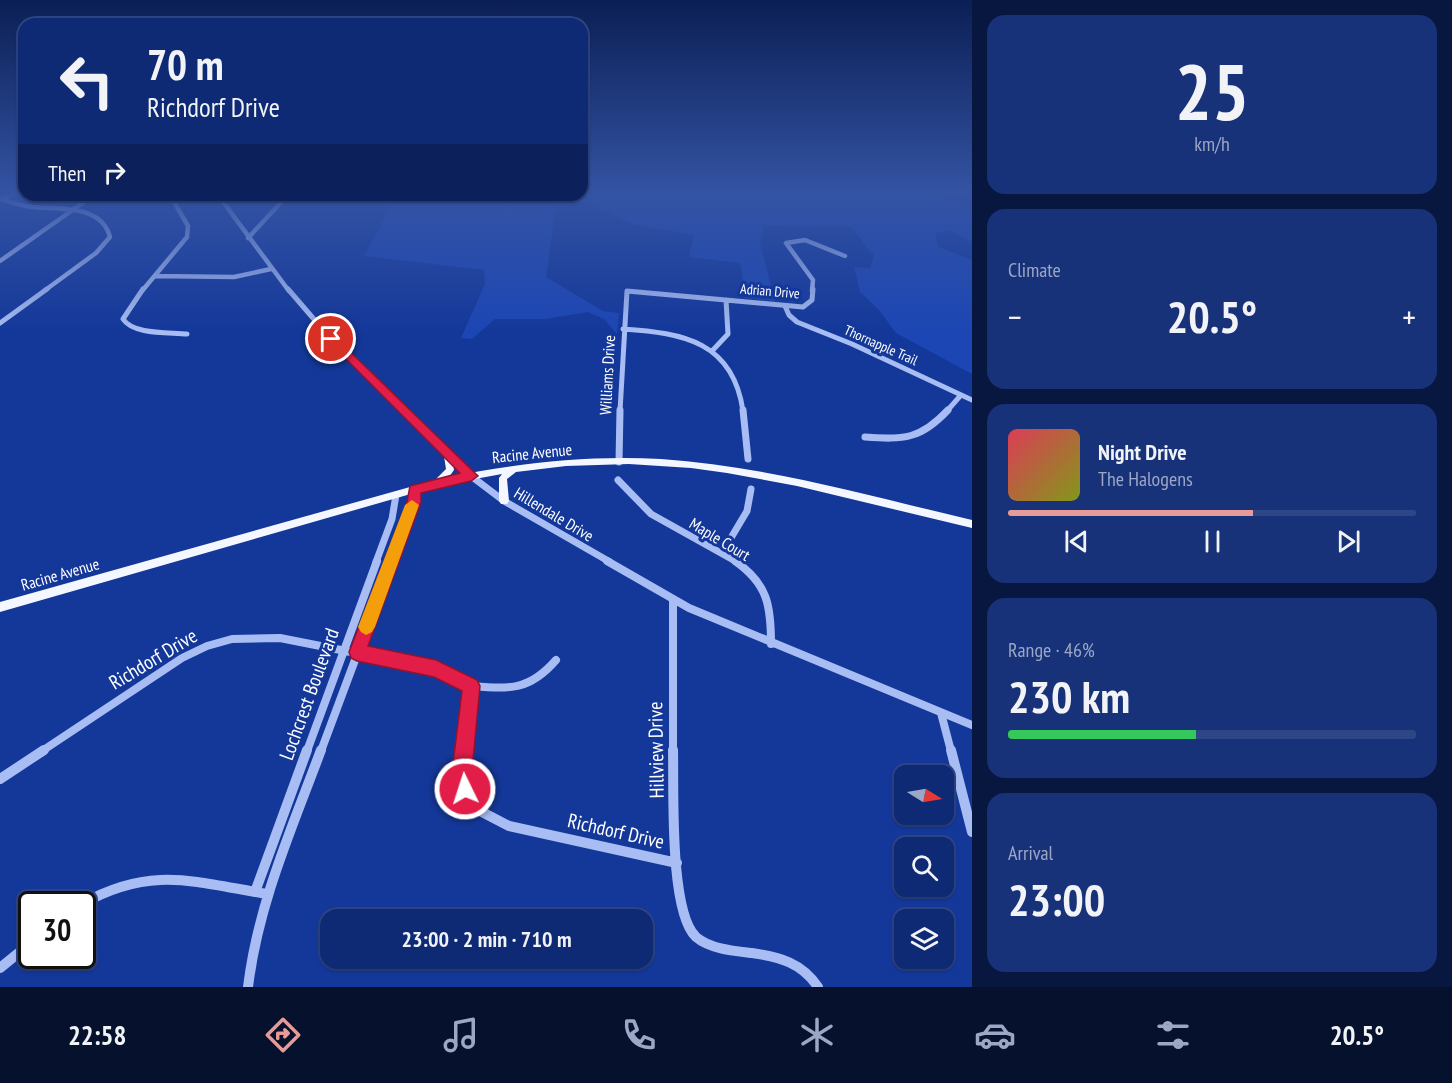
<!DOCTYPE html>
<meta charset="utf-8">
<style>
body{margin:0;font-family:"PT Sans Narrow",sans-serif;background:#183279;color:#f1f3f6;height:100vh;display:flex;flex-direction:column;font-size:22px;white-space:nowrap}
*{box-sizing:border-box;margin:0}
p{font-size:20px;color:#9ba7c5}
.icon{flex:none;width:33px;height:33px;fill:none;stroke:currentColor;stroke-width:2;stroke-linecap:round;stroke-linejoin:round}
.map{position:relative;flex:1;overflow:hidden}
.side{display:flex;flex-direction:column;gap:15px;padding:15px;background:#081740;width:480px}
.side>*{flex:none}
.guide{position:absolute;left:18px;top:18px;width:570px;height:183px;border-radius:18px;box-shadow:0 2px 4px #0004,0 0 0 2px #2f4686;background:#0f2a74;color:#f1f3f6;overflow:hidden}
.needle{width:39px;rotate:101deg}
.tools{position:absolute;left:894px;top:765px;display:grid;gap:12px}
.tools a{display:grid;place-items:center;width:60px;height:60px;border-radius:12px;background:#0f2a74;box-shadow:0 2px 4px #0004,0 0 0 2px #2f4686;font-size:30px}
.speed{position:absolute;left:18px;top:891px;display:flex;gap:12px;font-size:30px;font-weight:700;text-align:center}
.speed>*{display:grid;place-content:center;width:78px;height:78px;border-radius:50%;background:#0f2a74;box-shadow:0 2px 4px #0004,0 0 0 2px #2f4686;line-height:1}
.speed .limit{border:3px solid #111;border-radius:9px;background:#fff;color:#111}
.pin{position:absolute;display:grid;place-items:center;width:51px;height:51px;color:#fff;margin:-26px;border:3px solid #fff;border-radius:50%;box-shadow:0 2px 6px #0007}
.me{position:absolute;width:66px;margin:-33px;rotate:356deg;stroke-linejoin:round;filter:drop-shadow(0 0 4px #0008)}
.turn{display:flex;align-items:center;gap:21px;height:126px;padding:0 30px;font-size:27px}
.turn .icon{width:78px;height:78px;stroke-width:2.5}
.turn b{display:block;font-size:42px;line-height:51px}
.then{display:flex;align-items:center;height:57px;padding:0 30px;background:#0003;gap:12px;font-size:22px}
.big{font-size:45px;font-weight:700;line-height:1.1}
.side .tile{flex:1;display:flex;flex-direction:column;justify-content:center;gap:9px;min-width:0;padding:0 21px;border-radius:18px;background:#183279}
.side .dial{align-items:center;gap:0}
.dial b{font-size:78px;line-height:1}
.song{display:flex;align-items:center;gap:18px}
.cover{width:72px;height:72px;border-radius:9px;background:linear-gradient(135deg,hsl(350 70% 55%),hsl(70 70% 35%))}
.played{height:6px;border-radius:3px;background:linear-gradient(90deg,#e69b98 60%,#2f4686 60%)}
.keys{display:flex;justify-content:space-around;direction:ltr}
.heat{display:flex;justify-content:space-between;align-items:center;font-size:33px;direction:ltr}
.charge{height:9px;border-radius:4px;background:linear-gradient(90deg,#34c759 46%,#2f4686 0)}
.trip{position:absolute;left:320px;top:909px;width:333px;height:60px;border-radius:18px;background:#0f2a74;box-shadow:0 2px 4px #0004,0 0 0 2px #2f4686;font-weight:700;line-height:60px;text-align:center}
.menu{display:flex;height:96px;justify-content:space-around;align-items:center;background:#06112e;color:#9ba7c5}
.menu .icon{width:42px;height:42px}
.menu .current{color:#e69b98}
.menu b{font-size:27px;color:#f1f3f6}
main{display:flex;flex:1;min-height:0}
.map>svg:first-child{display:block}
.green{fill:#1c46b4}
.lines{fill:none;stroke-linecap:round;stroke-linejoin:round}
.minor-far4{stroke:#a8bdf3;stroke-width:4.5}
.minor-far3{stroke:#a8bdf3;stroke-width:5}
.minor-far2{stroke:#a8bdf3;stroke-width:7}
.minor-far1{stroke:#a8bdf3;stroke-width:8}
.minor{stroke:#a8bdf3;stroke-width:10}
.major{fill:#f4f7ff;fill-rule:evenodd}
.route{fill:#e11d48;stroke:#92132f;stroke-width:1.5}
.slow{fill:#f59e0b}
.labels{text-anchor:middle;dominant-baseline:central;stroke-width:6;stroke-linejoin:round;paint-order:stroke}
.far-street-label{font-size:14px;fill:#fff;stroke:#14389a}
.street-label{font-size:16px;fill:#fff;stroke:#14389a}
.near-street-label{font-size:20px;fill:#fff;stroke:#14389a}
</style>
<main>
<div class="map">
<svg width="972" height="987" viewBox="0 0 972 987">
<rect width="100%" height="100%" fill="#14389a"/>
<path class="green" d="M926,193L972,210V242L951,231L935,233L938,247L972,260V374L896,333L879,310L860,292L854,267L870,268L874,256L851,227L764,226L760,243L775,301L746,298L740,263L689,257L694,235L635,225L586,203H561L555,213L546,277L603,311L619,313L617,334L604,319L588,312L545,319H495L472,339L461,338L485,284L484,270L364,256L393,202L326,195Z"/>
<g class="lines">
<path class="minor-far4" d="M218,195L289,291
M0,199C11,202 21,206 32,207C60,210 101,204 110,237L96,253L44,291
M1,199L15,193
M248,238L288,195
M0,261L94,195
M155,276L234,277L271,269
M142,291L187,237L188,226L170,195
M812,291L813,280L786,243L805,240L845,256"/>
<path class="minor-far3" d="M143,289L123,319C133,335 170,332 187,334
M288,289L331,339L405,411
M785,306L789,315L797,322L852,344L972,400
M0,323L47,289
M623,329C684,333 733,342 743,411
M712,351L728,334L726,300
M620,411L627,291L803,307L812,300L813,289
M947,411L961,395"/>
<path class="minor-far2" d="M403,410L471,476L504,501L610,562
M743,410L748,459
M865,437C904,440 921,439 948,410
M619,462L620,410
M618,480L651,514L737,562
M722,553L747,511L751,489
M376,562L392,519L396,495
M391,562L414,502L415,490"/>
<path class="minor-far1" d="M607,561L689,608L972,725
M735,561C768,584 771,606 771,644
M471,686C510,689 529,691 556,660
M941,713L951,751
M42,751L182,658L207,646L232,639L280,638L437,669L471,686L464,751
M307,751L377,561
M321,751L392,561
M673,751V600"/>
<path class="minor" d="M464,750L462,772L470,798L482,812L509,826L677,863
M673,750C674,789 669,912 696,937C710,949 734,951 752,953C780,957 802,963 818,987
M951,750L972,832
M0,779L44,750
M255,892L307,750
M82,904C151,865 194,882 267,894
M0,968L32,942
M248,987C258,904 292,828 321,750"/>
<path class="major" d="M447,447L451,450L454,470L449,477C518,463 589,455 661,459C766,466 870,496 972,520V528L797,486L727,473L691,468L629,464L566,466L516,472L507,479L509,501L507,504H501L499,501V478L502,474L442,485L0,612V602L435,480L446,469L443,450Z"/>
</g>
<linearGradient id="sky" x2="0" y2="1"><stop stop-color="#0b1f55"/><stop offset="0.58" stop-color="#3453a3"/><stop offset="1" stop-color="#3453a3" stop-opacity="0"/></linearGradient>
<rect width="972" height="332" fill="url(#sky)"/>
<path class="route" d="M328,337H335L478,476L471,481L421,493V502L368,646L436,660L477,680L480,686L472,771L475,789L472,796L465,799L458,796L452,771L462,691L434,677L357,661L351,658L349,652L407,502L410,486L460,473L328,341Z"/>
<path class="slow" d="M412,500L419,505L375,627L372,632L366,635L361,632L358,627L405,505Z"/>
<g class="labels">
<g class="far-street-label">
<text transform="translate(770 291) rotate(5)">Adrian Drive</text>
<text transform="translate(881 345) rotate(24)">Thornapple Trail</text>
</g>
<g class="street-label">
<text transform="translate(607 375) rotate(-87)">Williams Drive</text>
<text transform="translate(532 453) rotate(-6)">Racine Avenue</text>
<text transform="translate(554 514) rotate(31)">Hillendale Drive</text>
<text transform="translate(720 539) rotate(31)">Maple Court</text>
<text transform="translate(60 574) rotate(-16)">Racine Avenue</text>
</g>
<g class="near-street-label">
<text transform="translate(153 659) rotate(-31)">Richdorf Drive</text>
<text transform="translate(309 694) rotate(-70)">Lochcrest Boulevard</text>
<text transform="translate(656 750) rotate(-91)">Hillview Drive</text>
<text transform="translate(616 831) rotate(13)">Richdorf Drive</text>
</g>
</g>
</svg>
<div class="tools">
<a><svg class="needle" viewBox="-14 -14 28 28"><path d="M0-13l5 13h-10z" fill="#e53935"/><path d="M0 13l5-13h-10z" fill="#9ba7c5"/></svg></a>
<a><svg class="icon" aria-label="search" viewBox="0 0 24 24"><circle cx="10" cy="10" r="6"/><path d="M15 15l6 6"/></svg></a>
<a><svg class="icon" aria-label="layers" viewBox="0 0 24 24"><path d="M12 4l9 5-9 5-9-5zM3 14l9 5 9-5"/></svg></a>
</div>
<div class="speed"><div class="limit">30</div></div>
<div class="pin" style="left:331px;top:339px;background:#d93025"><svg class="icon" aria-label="arrive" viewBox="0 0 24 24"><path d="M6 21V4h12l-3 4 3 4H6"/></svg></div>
<svg class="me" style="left:465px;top:789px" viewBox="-20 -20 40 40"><circle r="17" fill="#e11d48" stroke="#fff" stroke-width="3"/><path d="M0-11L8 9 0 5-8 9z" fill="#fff"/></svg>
<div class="trip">23:00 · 2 min · 710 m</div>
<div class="guide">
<div class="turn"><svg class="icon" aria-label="left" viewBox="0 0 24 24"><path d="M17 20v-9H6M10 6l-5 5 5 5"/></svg><div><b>70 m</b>Richdorf Drive</div></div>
<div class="then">Then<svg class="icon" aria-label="right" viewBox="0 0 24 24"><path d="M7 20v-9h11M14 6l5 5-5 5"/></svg></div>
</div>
</div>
<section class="side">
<div class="tile dial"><b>25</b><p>km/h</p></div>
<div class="tile"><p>Climate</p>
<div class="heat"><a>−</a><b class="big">20.5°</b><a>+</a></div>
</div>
<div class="tile">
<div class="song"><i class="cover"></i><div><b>Night Drive</b><p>The Halogens</p></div></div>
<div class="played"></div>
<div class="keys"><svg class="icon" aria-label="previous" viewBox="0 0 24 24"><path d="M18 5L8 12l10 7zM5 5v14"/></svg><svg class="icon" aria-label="pause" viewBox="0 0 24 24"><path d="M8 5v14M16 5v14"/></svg><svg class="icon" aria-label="next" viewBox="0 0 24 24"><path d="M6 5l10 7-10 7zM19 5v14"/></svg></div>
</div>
<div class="tile"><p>Range · 46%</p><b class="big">230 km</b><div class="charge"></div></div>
<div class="tile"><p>Arrival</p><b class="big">23:00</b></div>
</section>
</main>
<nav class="menu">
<b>22:58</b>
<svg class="icon current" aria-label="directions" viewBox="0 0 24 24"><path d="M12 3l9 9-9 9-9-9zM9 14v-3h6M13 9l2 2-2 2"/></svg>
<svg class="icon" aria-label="music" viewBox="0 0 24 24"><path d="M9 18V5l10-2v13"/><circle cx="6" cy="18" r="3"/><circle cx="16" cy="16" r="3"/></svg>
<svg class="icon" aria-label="phone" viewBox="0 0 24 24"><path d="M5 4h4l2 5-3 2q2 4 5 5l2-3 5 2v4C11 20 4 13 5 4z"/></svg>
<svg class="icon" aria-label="climate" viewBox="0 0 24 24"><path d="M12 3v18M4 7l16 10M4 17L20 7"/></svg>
<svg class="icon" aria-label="car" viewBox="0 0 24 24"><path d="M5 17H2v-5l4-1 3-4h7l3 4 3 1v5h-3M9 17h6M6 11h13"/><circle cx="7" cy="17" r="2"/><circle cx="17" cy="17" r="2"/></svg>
<svg class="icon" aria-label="filters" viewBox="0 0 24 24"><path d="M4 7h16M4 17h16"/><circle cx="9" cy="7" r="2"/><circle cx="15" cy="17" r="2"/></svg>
<b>20.5°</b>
</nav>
